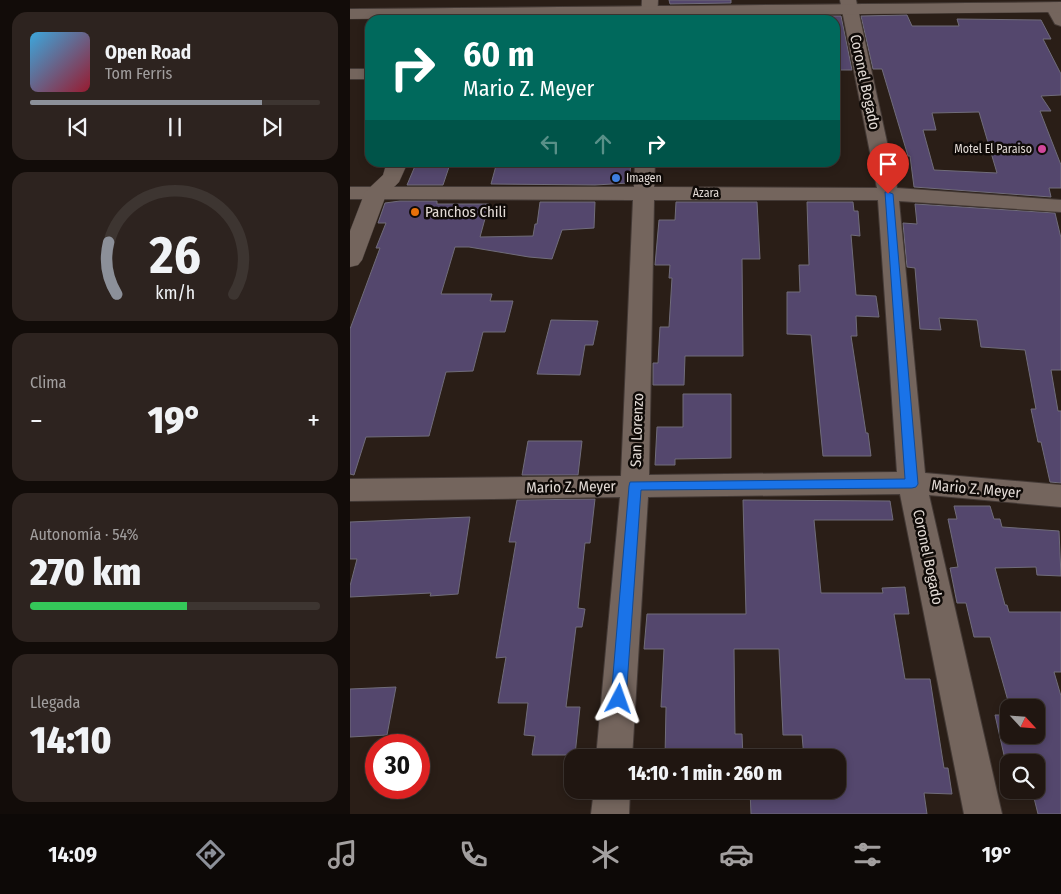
<!DOCTYPE html>
<html lang="es">
<meta charset="utf-8">
<style>
body{margin:0;font-family:"Fira Sans Condensed",sans-serif;background:#2d231f;color:#f1f3f6;height:100vh;display:flex;flex-direction:column;font-size:19px;white-space:nowrap}
*{box-sizing:border-box;margin:0}
p{font-size:16px;color:#a29f9f}
.icon{flex:none;width:28px;height:28px;fill:none;stroke:currentColor;stroke-width:2;stroke-linecap:round;stroke-linejoin:round}
.map{position:relative;flex:1;overflow:hidden}
.sheet{display:flex;flex-direction:column;gap:12px;padding:12px;background:#120c09;width:350px}
.sheet>*{flex:none}
.banner{position:absolute;left:15px;top:15px;width:475px;height:152px;border-radius:15px;box-shadow:0 2px 8px #0003,0 0 0 1px #3d3531;background:#00695c;color:#fff;overflow:hidden}
.needle{width:32px;rotate:116deg}
.tools{position:absolute;left:650px;top:699px;display:grid;gap:10px}
.tools a{display:grid;place-items:center;width:45px;height:45px;border-radius:10px;background:#201611;box-shadow:0 2px 8px #0003,0 0 0 1px #3d3531;font-size:25px}
.speed{position:absolute;left:15px;top:734px;display:flex;gap:10px;font-size:25px;font-weight:700;text-align:center}
.speed>*{display:grid;place-content:center;width:65px;height:65px;border-radius:50%;background:#201611;box-shadow:0 2px 8px #0003,0 0 0 1px #3d3531;line-height:1}
.speed .limit{border:8px solid #d22;background:#fff;color:#111}
.pin{position:absolute;display:grid;place-items:center;width:42px;height:42px;color:#fff;margin:-51px -21px;border-radius:50% 50% 50% 0;rotate:-45deg;box-shadow:0 0 5px #0007}
.pin .icon{rotate:45deg}
.me{position:absolute;width:55px;margin:-28px;rotate:4deg;stroke-linejoin:round;filter:drop-shadow(0 0 4px #0008)}
.turn{display:flex;align-items:center;gap:18px;height:105px;padding:0 15px;font-size:22px}
.turn .icon{width:65px;height:65px;stroke-width:2.5}
.turn b{display:block;font-size:35px;line-height:42px}
.lanes{display:flex;align-items:center;height:48px;padding:0 15px;background:#0003;justify-content:center;gap:25px;direction:ltr}
.lanes .off{opacity:.35}
.big{font-size:38px;font-weight:800;line-height:1.1}
.sheet .tile{flex:1;display:flex;flex-direction:column;justify-content:center;gap:8px;min-width:0;padding:0 18px;border-radius:15px;background:#2d231f}
.sheet .dial{align-items:center;gap:0}
.dial svg{height:130px;overflow:visible;fill:none;stroke:#3d3531;stroke-width:7;stroke-linecap:round;text-anchor:middle}
.dial text{fill:#f1f3f6;stroke:none}
.song{display:flex;align-items:center;gap:15px}
.cover{width:60px;height:60px;border-radius:8px;background:linear-gradient(135deg,hsl(200 70% 55%),hsl(350 70% 35%))}
.played{height:5px;border-radius:2px;background:linear-gradient(90deg,#8c9099 80%,#3d3531 80%)}
.keys{display:flex;justify-content:space-around;direction:ltr}
.heat{display:flex;justify-content:space-between;align-items:center;font-size:28px;direction:ltr}
.charge{height:8px;border-radius:4px;background:linear-gradient(90deg,#34c759 54%,#3d3531 0)}
.trip{position:absolute;left:214px;top:749px;width:282px;height:50px;border-radius:15px;background:#201611;box-shadow:0 2px 8px #0003,0 0 0 1px #3d3531;font-weight:800;line-height:50px;text-align:center}
.tab-bar{display:flex;height:80px;justify-content:space-around;align-items:center;background:#0d0907;color:#a29f9f}
.tab-bar .icon{width:35px;height:35px}
.tab-bar .on{color:#8c9099}
.tab-bar b{font-size:22px;color:#f1f3f6}
main{display:flex;flex:1;min-height:0}
.map>svg:first-child{display:block}
.building{fill:#54476d;stroke:#706c7a;fill-rule:evenodd}
.lines{fill:none;stroke-linecap:round;stroke-linejoin:round}
.minor-casing{stroke:#443a36;stroke-width:2}
.tertiary-casing{stroke:#443a36;stroke-width:1}
.minor{fill:#74655d;fill-rule:evenodd}
.tertiary{fill:#74655d;fill-rule:evenodd}
.route{fill:#1a73e8;stroke:#114b97}
.hotel-dot{fill:#d1479c;stroke:#0f0a07;stroke-width:2}
.shop-dot{fill:#3f7fe0;stroke:#0f0a07;stroke-width:2}
.food-dot{fill:#e8710a;stroke:#0f0a07;stroke-width:2}
.labels{text-anchor:middle;dominant-baseline:central;stroke-width:5;stroke-linejoin:round;paint-order:stroke}
.far-poi-label{font-size:12px;fill:#e2dad5;stroke:#0f0a07;text-anchor:end}
.far-street-label{font-size:12px;fill:#e2dad5;stroke:#0f0a07}
.street-label{font-size:15px;fill:#e2dad5;stroke:#0f0a07}
.poi-label{font-size:15px;fill:#e2dad5;stroke:#0f0a07;text-anchor:start}
</style>
<main>
<section class="sheet">
<div class="tile">
<div class="song"><i class="cover"></i><div><b>Open Road</b><p>Tom Ferris</p></div></div>
<div class="played"></div>
<div class="keys"><svg class="icon" aria-label="previous" viewBox="0 0 24 24"><path d="M18 5L8 12l10 7zM5 5v14"/></svg><svg class="icon" aria-label="pause" viewBox="0 0 24 24"><path d="M8 5v14M16 5v14"/></svg><svg class="icon" aria-label="next" viewBox="0 0 24 24"><path d="M6 5l10 7-10 7zM19 5v14"/></svg></div>
</div>
<div class="tile dial"><svg viewBox="0 0 100 80">
<path d="M14 69A42 42 0 1 1 86 69"/>
<path d="M14 69A42 42 0 0 1 9 37" stroke="#8c9099"/>
<text x="50" y="56" font-size="32" font-weight="700">26</text>
<text x="50" y="72" font-size="11">km/h</text>
</svg></div>
<div class="tile"><p>Clima</p>
<div class="heat"><a>−</a><b class="big">19°</b><a>+</a></div>
</div>
<div class="tile"><p>Autonomía · 54%</p><b class="big">270 km</b><div class="charge"></div></div>
<div class="tile"><p>Llegada</p><b class="big">14:10</b></div>
</section>
<div class="map">
<svg width="711" height="814" viewBox="0 0 711 814">
<rect width="100%" height="100%" fill="#2a1e17"/>
<path class="building" d="M319,0H381V3L320,4Z
M557,15L562,26H609L607,19L691,20L701,39H693L711,74V95L691,96L701,111H690L711,165V188H699L701,197L564,187L560,156H558L532,69H523L511,16ZM629,112L647,173L584,170L573,130H586L582,113Z
M466,16H491L502,70H485V20H467Z
M384,17V20H320V18Z
M147,162H281L279,183L245,185L141,184Z
M65,166L99,167L93,185H57Z
M50,201H87V204H139L130,237L183,236L185,224H187L190,202H245L244,228L212,230L202,259L179,257L119,247H105L91,294H142L140,301H163L155,332H133L123,371L96,372L79,436L16,437L4,475L0,474V329L30,248H26L36,223H28L35,203Z
M326,202H407L410,259H392L393,356H335L334,385H303V363H308L310,327H319L322,278H319L320,265H305L309,220H325Z
M457,202H503L504,211H508L510,236L501,235L506,295L526,296L529,317L506,316L507,336H501L516,433H518L521,456H473L461,335L437,334V292H450L449,265H459Z
M565,204L705,213L711,238V370H701L708,411H711V483L700,482L691,442H688L681,409H686L675,350L631,347L627,320L589,318L591,330L570,329L565,268L557,267L553,223L567,224Z
M201,320L248,321L243,345H235L230,375L187,374Z
M333,394H381V458L325,459V465H305L307,427H333Z
M178,441H232L228,475H172Z
M245,499L240,543H235L228,608L235,609L232,627H226L216,707H230L225,755H182L185,736L174,735L178,703H148L156,657L146,658L166,542H159L167,500Z
M393,500L540,501L543,520H464L471,593H533L532,588L555,587L559,614H544L555,679H580L594,768H598L602,794L574,793L577,814H401L400,790H488V758H454L452,735H433L429,649H384L385,734H392L393,758H315L316,707H311L314,649H294L297,614H396Z
M604,506H640L644,519H650L652,527L709,531L711,576L687,575L686,567L645,568L655,605H657L659,612H711V672H704L711,696V814H688L682,790H686V762H659L656,764L645,715H659V735H686V708H660L640,637H624L616,603H607L600,568L608,567L598,519H607Z
M120,517L108,594L80,596L81,593L0,597V586L7,559H0V522Z
M46,687L37,735L0,737V689Z"/>
<g class="lines">
<g class="minor-casing">
<path id="minor" d="M292,0H308L307,20H291Z
M490,0H506L547,188L711,200V212L549,201L575,473L711,485V507L579,495L652,814H614L550,494L298,497L282,758H246L270,497L0,501V479L271,476L283,200L0,199V187H284L285,162H305L304,187L527,188ZM304,200H528L547,472L299,475Z
M704,3L711,7V26L705,24L696,8L698,5Z
M0,69H20V79H0Z
M244,790H280L279,814H241Z"/>
</g>
<g class="tertiary-casing">
<path id="tertiary" d="M711,2V12L0,19V9Z
M37,162H58L49,182L36,195L12,260L8,265L0,267V231L15,192L33,175Z"/>
</g>
<use href="#minor" class="minor"/>
<use href="#tertiary" class="tertiary"/>
</g>
<path class="route" d="M535,192H538L543,194L568,484L566,487L562,488L291,490L276,699L274,704L269,706L263,704L261,699L279,486L280,482L555,479Z"/>
<circle class="hotel-dot" cx="692" cy="149" r="5"/>
<circle class="shop-dot" cx="266" cy="178" r="5"/>
<circle class="food-dot" cx="65" cy="212" r="5"/>
<g class="labels">
<g class="far-poi-label">
<text x="682" y="149">Motel El Paraiso</text>
<text x="276" y="178" text-anchor="start">Imagen</text>
</g>
<g class="far-street-label">
<text x="356" y="193">Azara</text>
</g>
<g class="street-label">
<text transform="translate(515 82) rotate(78)">Coronel Bogado</text>
<text transform="translate(287 430) rotate(-88)">San Lorenzo</text>
<text transform="translate(221 487) rotate(-1)">Mario Z. Meyer</text>
<text transform="translate(626 489) rotate(5)">Mario Z. Meyer</text>
<text transform="translate(578 557) rotate(78)">Coronel Bogado</text>
</g>
<g class="poi-label">
<text x="75" y="212">Panchos Chili</text>
</g>
</g>
</svg>
<div class="tools">
<a><svg class="needle" viewBox="-14 -14 28 28"><path d="M0-13l5 13h-10z" fill="#e53935"/><path d="M0 13l5-13h-10z" fill="#a29f9f"/></svg></a>
<a><svg class="icon" aria-label="search" viewBox="0 0 24 24"><circle cx="10" cy="10" r="6"/><path d="M15 15l6 6"/></svg></a>
</div>
<div class="speed"><div class="limit">30</div></div>
<div class="pin" style="left:538px;top:194px;background:#d93025"><svg class="icon" aria-label="arrive" viewBox="0 0 24 24"><path d="M6 21V4h12l-3 4 3 4H6"/></svg></div>
<svg class="me" style="left:269px;top:699px" viewBox="-20 -20 40 40"><path d="M0-17L14 15 0 8-14 15z" fill="#1a73e8" stroke="#fff" stroke-width="4"/></svg>
<div class="trip">14:10 · 1 min · 260 m</div>
<div class="banner">
<div class="turn"><svg class="icon" aria-label="right" viewBox="0 0 24 24"><path d="M7 20v-9h11M14 6l5 5-5 5"/></svg><div><b>60 m</b>Mario Z. Meyer</div></div>
<div class="lanes"><svg class="icon off" aria-label="left" viewBox="0 0 24 24"><path d="M17 20v-9H6M10 6l-5 5 5 5"/></svg><svg class="icon off" aria-label="ahead" viewBox="0 0 24 24"><path d="M12 20V5M6 11l6-6 6 6"/></svg><svg class="icon" aria-label="right" viewBox="0 0 24 24"><path d="M7 20v-9h11M14 6l5 5-5 5"/></svg></div>
</div>
</div>
</main>
<nav class="tab-bar">
<b>14:09</b>
<svg class="icon on" aria-label="directions" viewBox="0 0 24 24"><path d="M12 3l9 9-9 9-9-9zM9 14v-3h6M13 9l2 2-2 2"/></svg>
<svg class="icon" aria-label="music" viewBox="0 0 24 24"><path d="M9 18V5l10-2v13"/><circle cx="6" cy="18" r="3"/><circle cx="16" cy="16" r="3"/></svg>
<svg class="icon" aria-label="phone" viewBox="0 0 24 24"><path d="M5 4h4l2 5-3 2q2 4 5 5l2-3 5 2v4C11 20 4 13 5 4z"/></svg>
<svg class="icon" aria-label="climate" viewBox="0 0 24 24"><path d="M12 3v18M4 7l16 10M4 17L20 7"/></svg>
<svg class="icon" aria-label="car" viewBox="0 0 24 24"><path d="M5 17H2v-5l4-1 3-4h7l3 4 3 1v5h-3M9 17h6M6 11h13"/><circle cx="7" cy="17" r="2"/><circle cx="17" cy="17" r="2"/></svg>
<svg class="icon" aria-label="filters" viewBox="0 0 24 24"><path d="M4 7h16M4 17h16"/><circle cx="9" cy="7" r="2"/><circle cx="15" cy="17" r="2"/></svg>
<b>19°</b>
</nav>
